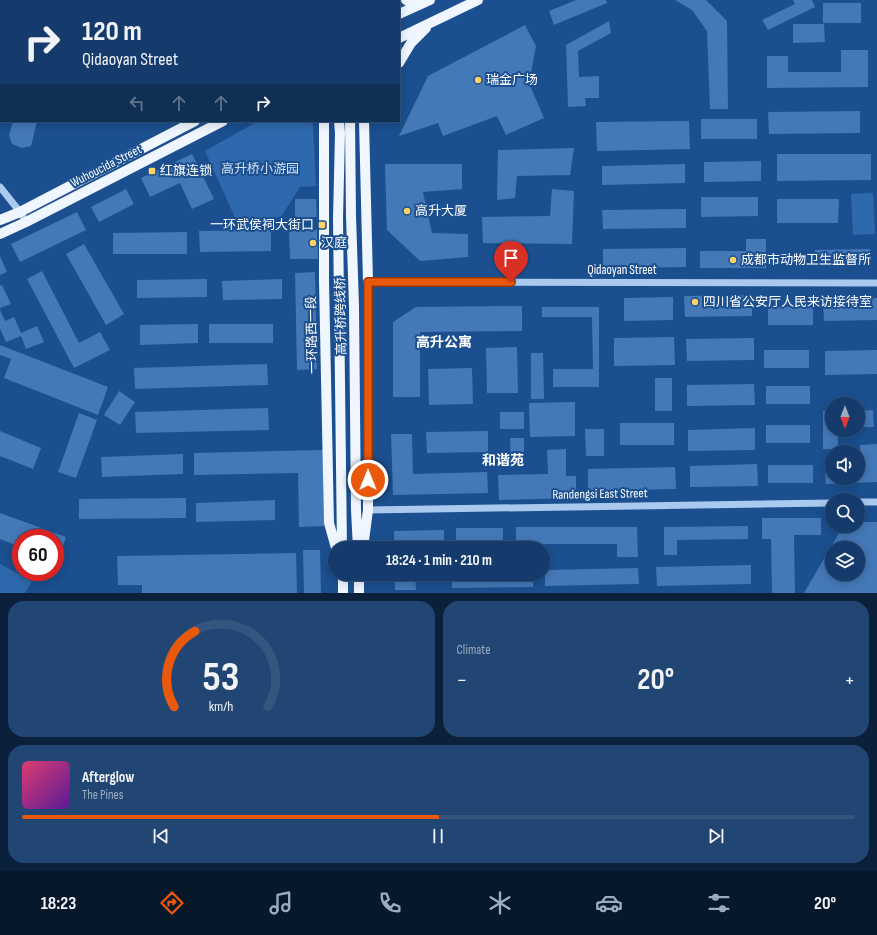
<!DOCTYPE html>
<meta charset="utf-8">
<style>
body{margin:0;font-family:"Sofia Sans Condensed","Noto Sans SC",sans-serif;background:#214673;color:#f1f3f6;height:100vh;display:flex;flex-direction:column;font-size:15px;white-space:nowrap}
*{box-sizing:border-box;margin:0}
p{font-size:13px;color:#9dadc1}
.icon{flex:none;width:22px;height:22px;fill:none;stroke:currentColor;stroke-width:2;stroke-linecap:round;stroke-linejoin:round}
.map{position:relative;height:593px;overflow:hidden}
.drawer{display:flex;flex-direction:column;gap:8px;padding:8px;background:#0b203b;flex:1}
.drawer>*{flex:none}
.guide{position:absolute;left:0px;top:0px;width:400px;height:122px;box-shadow:0 2px 10px #0003,0 0 0 1px #33557e;background:#143b6b;color:#f1f3f6;overflow:hidden}
.needle{width:26px;rotate:180deg}
.controls{position:absolute;left:825px;top:397px;display:grid;gap:8px}
.controls a{display:grid;place-items:center;width:40px;height:40px;border-radius:50%;background:#143b6b;box-shadow:0 2px 10px #0003,0 0 0 1px #33557e;font-size:20px}
.speed{position:absolute;left:12px;top:529px;display:flex;gap:8px;font-size:20px;font-weight:700;text-align:center}
.speed>*{display:grid;place-content:center;width:52px;height:52px;border-radius:50%;background:#143b6b;box-shadow:0 2px 10px #0003,0 0 0 1px #33557e;line-height:1}
.speed .limit{border:6px solid #d22;background:#fff;color:#111}
.pin{position:absolute;display:grid;place-items:center;width:34px;height:34px;color:#fff;margin:-41px -17px;border-radius:50% 50% 50% 0;rotate:-45deg;box-shadow:0 0 4px #0007}
.pin .icon{rotate:45deg}
.me{position:absolute;width:44px;margin:-22px;rotate:0deg;stroke-linejoin:round;filter:drop-shadow(0 0 3px #0008)}
.turn{display:flex;align-items:center;gap:14px;height:84px;padding:0 16px;font-size:18px}
.turn .icon{width:52px;height:52px;stroke-width:2.5}
.turn b{display:block;font-size:28px;line-height:34px}
.lanes{display:flex;align-items:center;height:38px;padding:0 16px;background:#0003;justify-content:center;gap:20px;direction:ltr}
.lanes .off{opacity:.35}
.big{font-size:30px;font-weight:700;line-height:1.1}
.drawer .widget{flex:1;display:flex;flex-direction:column;justify-content:center;gap:6px;min-width:0;padding:0 14px;border-radius:16px;background:#214673}
.drawer .dial{align-items:center;gap:0}
.dial svg{height:104px;overflow:visible;fill:none;stroke:#33557e;stroke-width:7;stroke-linecap:round;text-anchor:middle}
.dial text{fill:#f1f3f6;stroke:none}
.song{display:flex;align-items:center;gap:12px}
.cover{width:48px;height:48px;border-radius:6px;background:linear-gradient(135deg,hsl(340 70% 55%),hsl(270 70% 35%))}
.played{height:4px;border-radius:2px;background:linear-gradient(90deg,#ea580c 50%,#33557e 50%)}
.keys{display:flex;justify-content:space-around;direction:ltr}
.heat{display:flex;justify-content:space-between;align-items:center;font-size:22px;direction:ltr}
.drawer .tiles{flex:1;display:grid;gap:8px;grid-template-columns:1fr 1fr}
.widget:last-child{grid-column:span 2}
.trip{position:absolute;left:328px;top:541px;width:222px;height:40px;border-radius:20px;background:#143b6b;box-shadow:0 2px 10px #0003,0 0 0 1px #33557e;font-weight:700;line-height:40px;text-align:center}
.tabs{display:flex;height:64px;justify-content:space-around;align-items:center;background:#08182b;color:#9dadc1}
.tabs .icon{width:28px;height:28px}
.tabs .active{color:#ea580c}
.tabs b{font-size:18px;color:#f1f3f6}
.map>svg:first-child{display:block}
.green{fill:#2e69ad}
.building{fill:#4478b7;fill-rule:evenodd}
.lines{fill:none;stroke-linecap:round;stroke-linejoin:round}
.minor{stroke:#a9c9ee;stroke-width:7}
.major{stroke:#f0f6ff;stroke-width:10}
.route-casing{stroke:#983908;stroke-width:10}
.route{stroke:#ea580c;stroke-width:7}
.poi-dot{fill:#ffd166;stroke:#1b4f8f;stroke-width:1.5}
.labels{text-anchor:middle;dominant-baseline:central;stroke-width:4;stroke-linejoin:round;paint-order:stroke}
.poi-label{font-size:13px;fill:#fff;stroke:#1b4f8f;text-anchor:start}
.street-label{font-size:13px;fill:#fff;stroke:#1b4f8f}
.park-label{font-size:13px;fill:#cfe3fa;stroke:#1b4f8f}
.neighbourhood-label{font-size:14px;font-weight:bold;fill:#fff;stroke:#1b4f8f}
</style>
<div class="map">
<svg width="877" height="593" viewBox="0 0 877 593">
<rect width="100%" height="100%" fill="#1b4f8f"/>
<path class="green" d="M258,121H305L313,124L316,186L300,187L281,217L237,222L205,151Z
M873,193L875,234L853,235L851,194Z
M0,564L32,581L25,593H0Z"/>
<path class="building" d="M576,0H606L607,3L554,25L549,11Z
M675,0H706L727,21L728,109H710L707,31L692,10Z
M793,0H812L815,7L768,30L762,20L795,4Z
M823,3H861V23H823Z
M609,21L611,33L578,51L579,77L599,76V98H585L586,106L568,107L566,45Z
M793,24H824L825,42L793,43Z
M525,25L536,46L529,83L544,118L506,135L497,116L443,136L438,123L399,136L428,76Z
M841,50H868V87L767,88V56H788V72H841Z
M860,111V133L769,134L768,112Z
M701,119H757V139H701Z
M13,121H37L31,146L22,148L12,144L9,135Z
M689,121L690,149L597,151L596,122Z
M574,148L570,175L517,176L515,198L497,200L498,150Z
M192,154L214,199L192,209L180,183L150,197L141,178Z
M777,154H871V180L777,181Z
M761,161V181L704,182V162Z
M385,164H462V189L423,192L432,233L468,234V257L420,261L387,230Z
M685,164V183L602,185V166Z
M126,189L134,204L99,222L91,207Z
M552,189L574,191L572,244L483,243L482,217L550,216Z
M701,197H758V216L701,217Z
M295,199H316L317,217H295Z
M777,199H839L838,223H777Z
M686,209V228L603,229L602,210Z
M77,212L86,230L20,262L11,244Z
M271,230V251L200,252L199,231Z
M289,230H317L318,259H290Z
M187,232V254H113V233Z
M746,239H766V268H700V251H746Z
M84,244L124,314L106,325L66,254Z
M686,248V267L603,268V249Z
M870,249L871,264L815,265V250Z
M0,256L7,272L0,275Z
M42,271L79,343L100,332L110,350L74,368L27,279Z
M315,272L317,369L297,370L295,273Z
M207,279V297L137,298V280Z
M282,279V299L223,300L222,281Z
M2,285L11,304L0,308V286Z
M752,295V316L685,317L684,296Z
M673,297V320L624,321V298Z
M877,298V320L824,321L823,299Z
M522,306V331L420,332V397H393V322L416,307Z
M542,307H599V387H553V369H593L592,317H542Z
M768,307H813V325H768Z
M0,310L5,321L14,317L21,333L37,326L44,342L26,349L21,336L6,342L0,329Z
M198,324V343L140,345V325Z
M209,324H273V343H209Z
M674,337L675,365L614,366V338Z
M754,338V360L687,361L686,339Z
M0,345L108,387L98,415L4,378L11,359L0,355Z
M517,347L518,393H487L486,348Z
M764,350H809V368H764Z
M877,350V374L825,375V351Z
M531,353H543L544,399H531Z
M267,364L268,385L135,389L134,368Z
M472,368L473,404L429,405L428,369Z
M655,378H672V411H655Z
M754,384L755,405L687,406V385Z
M766,386H810V404H766Z
M119,391L135,402L120,425L104,415Z
M575,402V436L530,437L529,403Z
M268,408L269,430L136,433L135,412Z
M873,410L874,427H858V411Z
M823,411H832V430H838V449H823Z
M500,412H524V429H500Z
M79,413L97,420L76,478L58,472Z
M620,423H674V445H620Z
M766,425H810V443H766Z
M755,428V450L688,451V430Z
M585,429H604V456H586Z
M0,431L41,448L33,469L0,456Z
M488,431V452L427,453L426,432Z
M391,434H412L413,474L487,472L488,493L393,495Z
M510,438H524V464H511Z
M877,444V482L826,484L825,468H832V478H858V467H861L860,445Z
M566,449V476H576V498L499,500L498,475L548,474L547,450Z
M323,450L324,526L299,527L298,473L194,475V453Z
M183,454V474L102,477L101,457Z
M757,464L758,486L690,487V466Z
M768,465H813V483H768Z
M675,467L676,489L588,491V469Z
M186,498V518L79,519V499Z
M275,500V520L196,522V503Z
M0,513L66,537L58,560L55,559V538H21V547L0,539Z
M762,518H821V535H794L795,593H772L771,539H762Z
M858,522H877V593H804L843,526H858ZM832,548H858V574H832Z
M748,526V539L677,540V555H664V527Z
M516,527H637L638,557H617V544H516Z
M456,528H503V542H456Z
M444,530V547L394,548V531Z
M303,550H320L321,593H304Z
M296,553L297,593H142V585H118L117,556Z
M751,565V584L657,586L656,567Z
M638,568L639,584L545,586V570Z
M395,574H415L416,590H395Z
M452,574H533V587L452,588Z"/>
<g class="lines">
<path class="minor" d="M145,0L146,1
M162,0L163,1
M0,187L20,212L26,222
M368,282L877,283
M858,502H877
M368,510L832,503"/>
<path class="major" d="M311,0L312,1
M326,0V1
M338,0V1
M353,0V1
M406,0L419,5
M399,14L430,0
M399,38L478,0
M399,63L411,43L426,28
M324,121V281L329,523L336,548
M339,121L340,133L338,219L342,548
M350,121L351,216L354,306L356,510L358,548
M0,220L20,212L195,121
M0,234L26,222L223,121
M363,548L368,510V282L364,121
M343,574V593
M359,574V593"/>
</g>
<g class="lines">
<g class="route-casing">
<path id="route" d="M368,480V282H511"/>
</g>
<use href="#route" class="route"/>
</g>
<g class="poi-dot">
<circle cx="478" cy="80" r="4"/>
<rect x="148" y="167" width="8" height="8" rx="2"/>
<circle cx="407" cy="211" r="4"/>
<rect x="318" y="221" width="8" height="8" rx="2"/>
<circle cx="313" cy="243" r="4"/>
<circle cx="733" cy="260" r="4"/>
<circle cx="695" cy="302" r="4"/>
</g>
<g class="labels">
<g class="poi-label">
<text x="486" y="80">瑞金广场</text>
<text x="160" y="171">红旗连锁</text>
<text x="415" y="211">高升大厦</text>
<text x="314" y="225" text-anchor="end">一环武侯祠大街口</text>
<text x="321" y="243">汉庭</text>
<text x="741" y="260">成都市动物卫生监督所</text>
<text x="703" y="302">四川省公安厅人民来访接待室</text>
</g>
<g class="street-label">
<text transform="translate(106 166) rotate(-27)">Wuhoucida Street</text>
<text x="622" y="270">Qidaoyan Street</text>
<text transform="translate(341 316) rotate(-91)">高升桥跨线桥</text>
<text transform="translate(312 335) rotate(-91)">一环路西一段</text>
<text transform="translate(600 494) rotate(-1)">Randengsi East Street</text>
</g>
<g class="park-label">
<text x="260" y="169">高升桥小游园</text>
</g>
<g class="neighbourhood-label">
<text x="444" y="342">高升公寓</text>
<text x="503" y="460">和谐苑</text>
</g>
</g>
</svg>
<div class="controls">
<a><svg class="needle" viewBox="-14 -14 28 28"><path d="M0-13l5 13h-10z" fill="#e53935"/><path d="M0 13l5-13h-10z" fill="#9dadc1"/></svg></a>
<a><svg class="icon" aria-label="sound" viewBox="0 0 24 24"><path d="M4 9h4l5-4v14l-5-4H4zM17 9q2 3 0 6"/></svg></a>
<a><svg class="icon" aria-label="search" viewBox="0 0 24 24"><circle cx="10" cy="10" r="6"/><path d="M15 15l6 6"/></svg></a>
<a><svg class="icon" aria-label="layers" viewBox="0 0 24 24"><path d="M12 4l9 5-9 5-9-5zM3 14l9 5 9-5"/></svg></a>
</div>
<div class="speed"><div class="limit">60</div></div>
<div class="pin" style="left:511px;top:282px;background:#d93025"><svg class="icon" aria-label="arrive" viewBox="0 0 24 24"><path d="M6 21V4h12l-3 4 3 4H6"/></svg></div>
<svg class="me" style="left:368px;top:480px" viewBox="-20 -20 40 40"><circle r="17" fill="#ea580c" stroke="#fff" stroke-width="3"/><path d="M0-11L8 9 0 5-8 9z" fill="#fff"/></svg>
<div class="trip">18:24 · 1 min · 210 m</div>
<div class="guide">
<div class="turn"><svg class="icon" aria-label="right" viewBox="0 0 24 24"><path d="M7 20v-9h11M14 6l5 5-5 5"/></svg><div><b>120 m</b>Qidaoyan Street</div></div>
<div class="lanes"><svg class="icon off" aria-label="left" viewBox="0 0 24 24"><path d="M17 20v-9H6M10 6l-5 5 5 5"/></svg><svg class="icon off" aria-label="ahead" viewBox="0 0 24 24"><path d="M12 20V5M6 11l6-6 6 6"/></svg><svg class="icon off" aria-label="ahead" viewBox="0 0 24 24"><path d="M12 20V5M6 11l6-6 6 6"/></svg><svg class="icon" aria-label="right" viewBox="0 0 24 24"><path d="M7 20v-9h11M14 6l5 5-5 5"/></svg></div>
</div>
</div>
<section class="drawer">
<div class="tiles">
<div class="widget dial"><svg viewBox="0 0 100 80">
<path d="M14 69A42 42 0 1 1 86 69"/>
<path d="M14 69A42 42 0 0 1 30 11" stroke="#ea580c"/>
<text x="50" y="56" font-size="32" font-weight="700">53</text>
<text x="50" y="72" font-size="11">km/h</text>
</svg></div>
<div class="widget"><p>Climate</p>
<div class="heat"><a>−</a><b class="big">20°</b><a>+</a></div>
</div>
<div class="widget">
<div class="song"><i class="cover"></i><div><b>Afterglow</b><p>The Pines</p></div></div>
<div class="played"></div>
<div class="keys"><svg class="icon" aria-label="previous" viewBox="0 0 24 24"><path d="M18 5L8 12l10 7zM5 5v14"/></svg><svg class="icon" aria-label="pause" viewBox="0 0 24 24"><path d="M8 5v14M16 5v14"/></svg><svg class="icon" aria-label="next" viewBox="0 0 24 24"><path d="M6 5l10 7-10 7zM19 5v14"/></svg></div>
</div>
</div>
</section>
<nav class="tabs">
<b>18:23</b>
<svg class="icon active" aria-label="directions" viewBox="0 0 24 24"><path d="M12 3l9 9-9 9-9-9zM9 14v-3h6M13 9l2 2-2 2"/></svg>
<svg class="icon" aria-label="music" viewBox="0 0 24 24"><path d="M9 18V5l10-2v13"/><circle cx="6" cy="18" r="3"/><circle cx="16" cy="16" r="3"/></svg>
<svg class="icon" aria-label="phone" viewBox="0 0 24 24"><path d="M5 4h4l2 5-3 2q2 4 5 5l2-3 5 2v4C11 20 4 13 5 4z"/></svg>
<svg class="icon" aria-label="climate" viewBox="0 0 24 24"><path d="M12 3v18M4 7l16 10M4 17L20 7"/></svg>
<svg class="icon" aria-label="car" viewBox="0 0 24 24"><path d="M5 17H2v-5l4-1 3-4h7l3 4 3 1v5h-3M9 17h6M6 11h13"/><circle cx="7" cy="17" r="2"/><circle cx="17" cy="17" r="2"/></svg>
<svg class="icon" aria-label="filters" viewBox="0 0 24 24"><path d="M4 7h16M4 17h16"/><circle cx="9" cy="7" r="2"/><circle cx="15" cy="17" r="2"/></svg>
<b>20°</b>
</nav>
